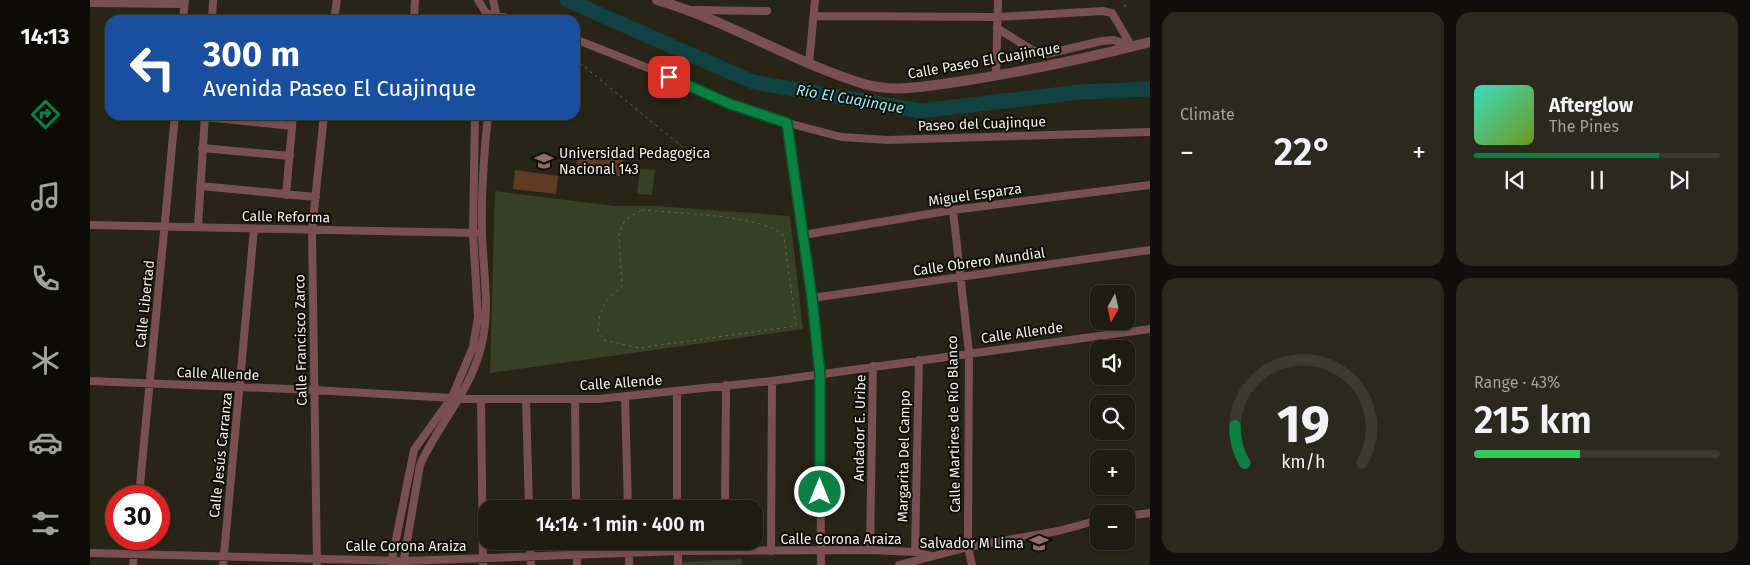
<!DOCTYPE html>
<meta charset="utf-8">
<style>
body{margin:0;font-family:"Fira Sans",sans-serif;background:#2b281e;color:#f1f3f6;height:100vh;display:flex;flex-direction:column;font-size:19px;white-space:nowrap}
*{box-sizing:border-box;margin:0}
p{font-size:16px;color:#a1a19f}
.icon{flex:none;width:28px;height:28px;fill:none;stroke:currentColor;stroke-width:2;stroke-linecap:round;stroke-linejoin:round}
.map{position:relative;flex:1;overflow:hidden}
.sheet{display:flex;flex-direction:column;gap:12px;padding:12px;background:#100f09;width:600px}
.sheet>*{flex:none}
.hud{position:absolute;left:15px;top:15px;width:475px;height:105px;border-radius:15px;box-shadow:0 1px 4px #0004,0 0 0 1px #3c3930;background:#1a4fa0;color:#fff;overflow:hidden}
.needle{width:32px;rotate:188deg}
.controls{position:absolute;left:1000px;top:285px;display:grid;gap:10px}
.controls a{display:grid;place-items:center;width:45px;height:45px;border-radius:10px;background:#1e1b10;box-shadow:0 1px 4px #0004,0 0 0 1px #3c3930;font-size:25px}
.speed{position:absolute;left:15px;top:485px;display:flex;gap:10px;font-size:25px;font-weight:700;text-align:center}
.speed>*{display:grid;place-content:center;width:65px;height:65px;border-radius:50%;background:#1e1b10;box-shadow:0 1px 4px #0004,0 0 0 1px #3c3930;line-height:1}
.speed .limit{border:8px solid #d22;background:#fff;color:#111}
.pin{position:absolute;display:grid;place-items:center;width:42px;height:42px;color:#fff;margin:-21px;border-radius:10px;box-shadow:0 2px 8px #0006}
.me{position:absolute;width:55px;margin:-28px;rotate:0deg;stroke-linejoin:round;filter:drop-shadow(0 0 4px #0008)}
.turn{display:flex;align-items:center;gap:18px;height:105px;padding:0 15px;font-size:22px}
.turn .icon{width:65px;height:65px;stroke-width:2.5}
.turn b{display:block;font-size:35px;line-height:42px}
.big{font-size:38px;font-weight:600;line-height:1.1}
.sheet .widget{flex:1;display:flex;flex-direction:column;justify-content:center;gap:8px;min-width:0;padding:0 18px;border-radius:15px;background:#2b281e}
.sheet .dial{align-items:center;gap:0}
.dial svg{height:130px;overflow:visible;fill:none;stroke:#3c3930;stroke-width:7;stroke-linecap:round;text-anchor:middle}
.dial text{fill:#f1f3f6;stroke:none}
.song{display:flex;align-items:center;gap:15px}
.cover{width:60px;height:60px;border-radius:8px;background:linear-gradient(135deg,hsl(170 70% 55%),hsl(80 70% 35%))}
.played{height:5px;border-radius:2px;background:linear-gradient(90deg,#0b8043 75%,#3c3930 75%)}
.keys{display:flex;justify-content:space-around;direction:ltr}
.heat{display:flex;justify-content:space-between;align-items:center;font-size:28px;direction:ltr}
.charge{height:8px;border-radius:4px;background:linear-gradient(90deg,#34c759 43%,#3c3930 0)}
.sheet .tiles{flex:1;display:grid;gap:12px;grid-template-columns:repeat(2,1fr)}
.trip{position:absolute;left:388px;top:500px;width:285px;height:50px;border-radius:15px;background:#1e1b10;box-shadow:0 1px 4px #0004,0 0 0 1px #3c3930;font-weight:600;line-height:50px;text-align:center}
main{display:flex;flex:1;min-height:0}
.tab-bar{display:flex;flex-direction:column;width:90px;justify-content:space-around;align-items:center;background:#0c0b06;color:#a1a19f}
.tab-bar .icon{width:35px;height:35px}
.tab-bar .selected{color:#0b8043}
.tab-bar b{font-size:22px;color:#f1f3f6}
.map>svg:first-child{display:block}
.green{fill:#374027}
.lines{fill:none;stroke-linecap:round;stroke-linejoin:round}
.river{stroke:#104243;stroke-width:15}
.building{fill:#603b22}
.path{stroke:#666256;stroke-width:1;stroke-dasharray:2.5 4;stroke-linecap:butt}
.minor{stroke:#794f51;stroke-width:8}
.tertiary{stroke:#794f51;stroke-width:10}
.route-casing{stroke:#07532c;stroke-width:12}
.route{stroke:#0b8043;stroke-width:9}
.labels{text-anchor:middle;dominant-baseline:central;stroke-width:4;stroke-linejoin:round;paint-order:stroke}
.street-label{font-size:14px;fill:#f4f1e8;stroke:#0f0d07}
.poi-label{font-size:14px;fill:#f4f1e8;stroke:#0f0d07;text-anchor:start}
.water-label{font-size:15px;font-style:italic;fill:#8df1f3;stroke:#0f0d07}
</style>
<main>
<nav class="tab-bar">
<b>14:13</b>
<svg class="icon selected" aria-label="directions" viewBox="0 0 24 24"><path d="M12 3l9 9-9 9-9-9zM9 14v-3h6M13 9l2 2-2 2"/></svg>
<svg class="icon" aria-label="music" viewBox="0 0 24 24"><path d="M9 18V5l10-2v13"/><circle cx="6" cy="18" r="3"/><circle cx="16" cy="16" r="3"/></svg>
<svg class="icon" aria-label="phone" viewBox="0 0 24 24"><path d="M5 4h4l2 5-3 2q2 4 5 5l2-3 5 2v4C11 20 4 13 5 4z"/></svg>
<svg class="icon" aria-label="climate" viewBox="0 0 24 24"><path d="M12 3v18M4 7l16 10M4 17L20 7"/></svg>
<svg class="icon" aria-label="car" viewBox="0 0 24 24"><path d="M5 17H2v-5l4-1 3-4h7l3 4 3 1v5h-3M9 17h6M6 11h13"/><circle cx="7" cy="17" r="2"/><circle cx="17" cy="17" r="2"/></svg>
<svg class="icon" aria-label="filters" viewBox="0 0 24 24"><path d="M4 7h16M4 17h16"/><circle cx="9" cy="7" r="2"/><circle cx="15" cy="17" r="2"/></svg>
</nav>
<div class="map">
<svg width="1060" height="565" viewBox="0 0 1060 565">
<rect width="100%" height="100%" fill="#282416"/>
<path class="green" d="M550,169L565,170L562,195L547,194Z
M405,191L525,206H566L700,216L713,329L400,373Z
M652,559V565H590V562Z"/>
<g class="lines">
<path class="river" d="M477,0L663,82L831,111L990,92L1060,89"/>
</g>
<path class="building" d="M488,153L533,158L531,176L486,171Z
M425,170L468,176L466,194L423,189Z"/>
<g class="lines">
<path class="path" d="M1035,7V0
M485,59L595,149
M552,210C582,213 675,215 694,236L706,326L549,348L514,340L508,333C509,308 513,303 532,286L529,234L535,220Z"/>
<path class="minor" d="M388,0L396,13L426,20
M403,0L407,18
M0,3L94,4
M602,10L677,11
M724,16L907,17L1013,11L1022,13L1042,47
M93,20L95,0
M122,20L123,0
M244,20L247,0
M324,20L325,0
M907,28L942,50L956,54L1012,41L1024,40L1040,46
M485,39L563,70L640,104L683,119L751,137L798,140L1060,132
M719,64L725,0
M906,76L908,0
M115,117L202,126
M697,123L722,298L730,375L731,565
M112,148L200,156
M110,186L226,197
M196,195L203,115
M863,210L879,353L878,547L882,565
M0,225L385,233
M108,227L115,115
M713,235L863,210L1060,185
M722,298L1060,250
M0,381L224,390L379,399H508L682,381L1060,329
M587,391V509
M535,397L538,509
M391,399L393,565
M436,399L439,509
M485,399L486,509
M49,496L85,115
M635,509L636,385
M1036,516L1060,513
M440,541L441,565
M486,541L487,565
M539,541V565
M588,541V565
M780,550L783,366
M681,551L682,381
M825,552L829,360
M0,553L314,561L588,551L780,550L825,552L841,556
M301,564L324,450L362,397L383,347L388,317L383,234L385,115
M43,565L45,539
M133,565L164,229
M227,565L222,230L234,115
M313,565L330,465C348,424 380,393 391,347C401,309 393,272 392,233C391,194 394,154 398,115
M809,565L878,547L968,531L1009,520"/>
<path class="tertiary" d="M567,0C639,21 702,62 774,84C805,93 836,86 867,82C932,72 997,58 1060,42"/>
</g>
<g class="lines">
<g class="route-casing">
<path id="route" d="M579,77L640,104L697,123L722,298L730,375V492"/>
</g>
<use href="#route" class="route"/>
</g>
<defs>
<g id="university-bare" transform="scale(1.5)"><path d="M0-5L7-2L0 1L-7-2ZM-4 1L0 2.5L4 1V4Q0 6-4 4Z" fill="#8d6e63" stroke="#0f0d07" stroke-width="2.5" paint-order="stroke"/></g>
<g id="school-bare" transform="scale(1.5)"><path d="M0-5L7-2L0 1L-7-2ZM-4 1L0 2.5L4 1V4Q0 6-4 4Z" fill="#8d6e63" stroke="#0f0d07" stroke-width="2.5" paint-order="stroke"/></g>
</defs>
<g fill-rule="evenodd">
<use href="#university-bare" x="454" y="161"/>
<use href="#school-bare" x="949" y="543"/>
</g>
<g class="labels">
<g class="street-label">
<text transform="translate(894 61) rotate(-10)">Calle Paseo El Cuajinque</text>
<text transform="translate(892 124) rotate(-2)">Paseo del Cuajinque</text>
<text transform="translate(885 195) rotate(-8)">Miguel Esparza</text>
<text transform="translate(196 217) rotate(1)">Calle Reforma</text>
<text transform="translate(889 262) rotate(-8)">Calle Obrero Mundial</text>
<text transform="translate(55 304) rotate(-84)">Calle Libertad</text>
<text transform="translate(932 333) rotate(-8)">Calle Allende</text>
<text transform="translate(211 340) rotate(-91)">Calle Francisco Zarco</text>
<text transform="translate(128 374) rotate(2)">Calle Allende</text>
<text transform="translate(531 383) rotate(-4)">Calle Allende</text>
<text transform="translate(864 424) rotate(-91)">Calle Martires de Río Blanco</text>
<text transform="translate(770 428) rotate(-89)">Andador E. Uribe</text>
<text transform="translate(131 455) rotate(-84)">Calle Jesús Carranza</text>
<text transform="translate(814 456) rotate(-89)">Margarita Del Campo</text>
<text x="751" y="539">Calle Corona Araiza</text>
<text x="316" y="546">Calle Corona Araiza</text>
</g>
<g class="poi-label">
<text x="469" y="153">Universidad Pedagogica<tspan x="469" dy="16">Nacional 143</tspan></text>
<text x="934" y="543" text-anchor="end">Salvador M Lima</text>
</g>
<g class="water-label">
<text transform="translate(760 99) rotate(10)">Río El Cuajinque</text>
</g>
</g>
</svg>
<div class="controls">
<a><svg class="needle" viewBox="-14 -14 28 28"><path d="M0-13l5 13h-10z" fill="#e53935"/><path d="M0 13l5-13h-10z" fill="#a1a19f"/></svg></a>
<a><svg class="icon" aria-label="sound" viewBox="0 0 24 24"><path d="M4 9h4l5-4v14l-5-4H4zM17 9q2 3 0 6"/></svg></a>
<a><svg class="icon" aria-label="search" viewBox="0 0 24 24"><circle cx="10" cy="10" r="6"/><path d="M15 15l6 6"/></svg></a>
<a>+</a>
<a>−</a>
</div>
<div class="speed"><div class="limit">30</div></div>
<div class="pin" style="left:579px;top:77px;background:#d93025"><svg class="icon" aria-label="arrive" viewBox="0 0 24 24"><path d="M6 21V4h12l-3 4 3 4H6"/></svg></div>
<svg class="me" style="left:730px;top:492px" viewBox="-20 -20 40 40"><circle r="17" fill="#0b8043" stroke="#fff" stroke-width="3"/><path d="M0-11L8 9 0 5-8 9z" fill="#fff"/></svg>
<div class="trip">14:14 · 1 min · 400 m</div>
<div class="hud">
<div class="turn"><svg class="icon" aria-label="left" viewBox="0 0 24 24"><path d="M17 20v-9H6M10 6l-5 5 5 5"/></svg><div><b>300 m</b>Avenida Paseo El Cuajinque</div></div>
</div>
</div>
<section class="sheet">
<div class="tiles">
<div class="widget"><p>Climate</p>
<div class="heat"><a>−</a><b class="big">22°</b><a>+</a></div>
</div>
<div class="widget">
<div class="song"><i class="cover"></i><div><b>Afterglow</b><p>The Pines</p></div></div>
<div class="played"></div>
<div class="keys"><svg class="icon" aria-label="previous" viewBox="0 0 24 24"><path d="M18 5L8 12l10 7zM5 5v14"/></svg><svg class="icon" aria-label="pause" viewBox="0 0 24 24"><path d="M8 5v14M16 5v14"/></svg><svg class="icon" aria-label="next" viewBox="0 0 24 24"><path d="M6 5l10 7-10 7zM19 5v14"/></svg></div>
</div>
<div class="widget dial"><svg viewBox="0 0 100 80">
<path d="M14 69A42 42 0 1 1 86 69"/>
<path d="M14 69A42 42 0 0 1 8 46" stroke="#0b8043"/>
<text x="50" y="56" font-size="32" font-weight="700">19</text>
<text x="50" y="72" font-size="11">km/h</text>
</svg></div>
<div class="widget"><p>Range · 43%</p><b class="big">215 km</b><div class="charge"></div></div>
</div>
</section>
</main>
